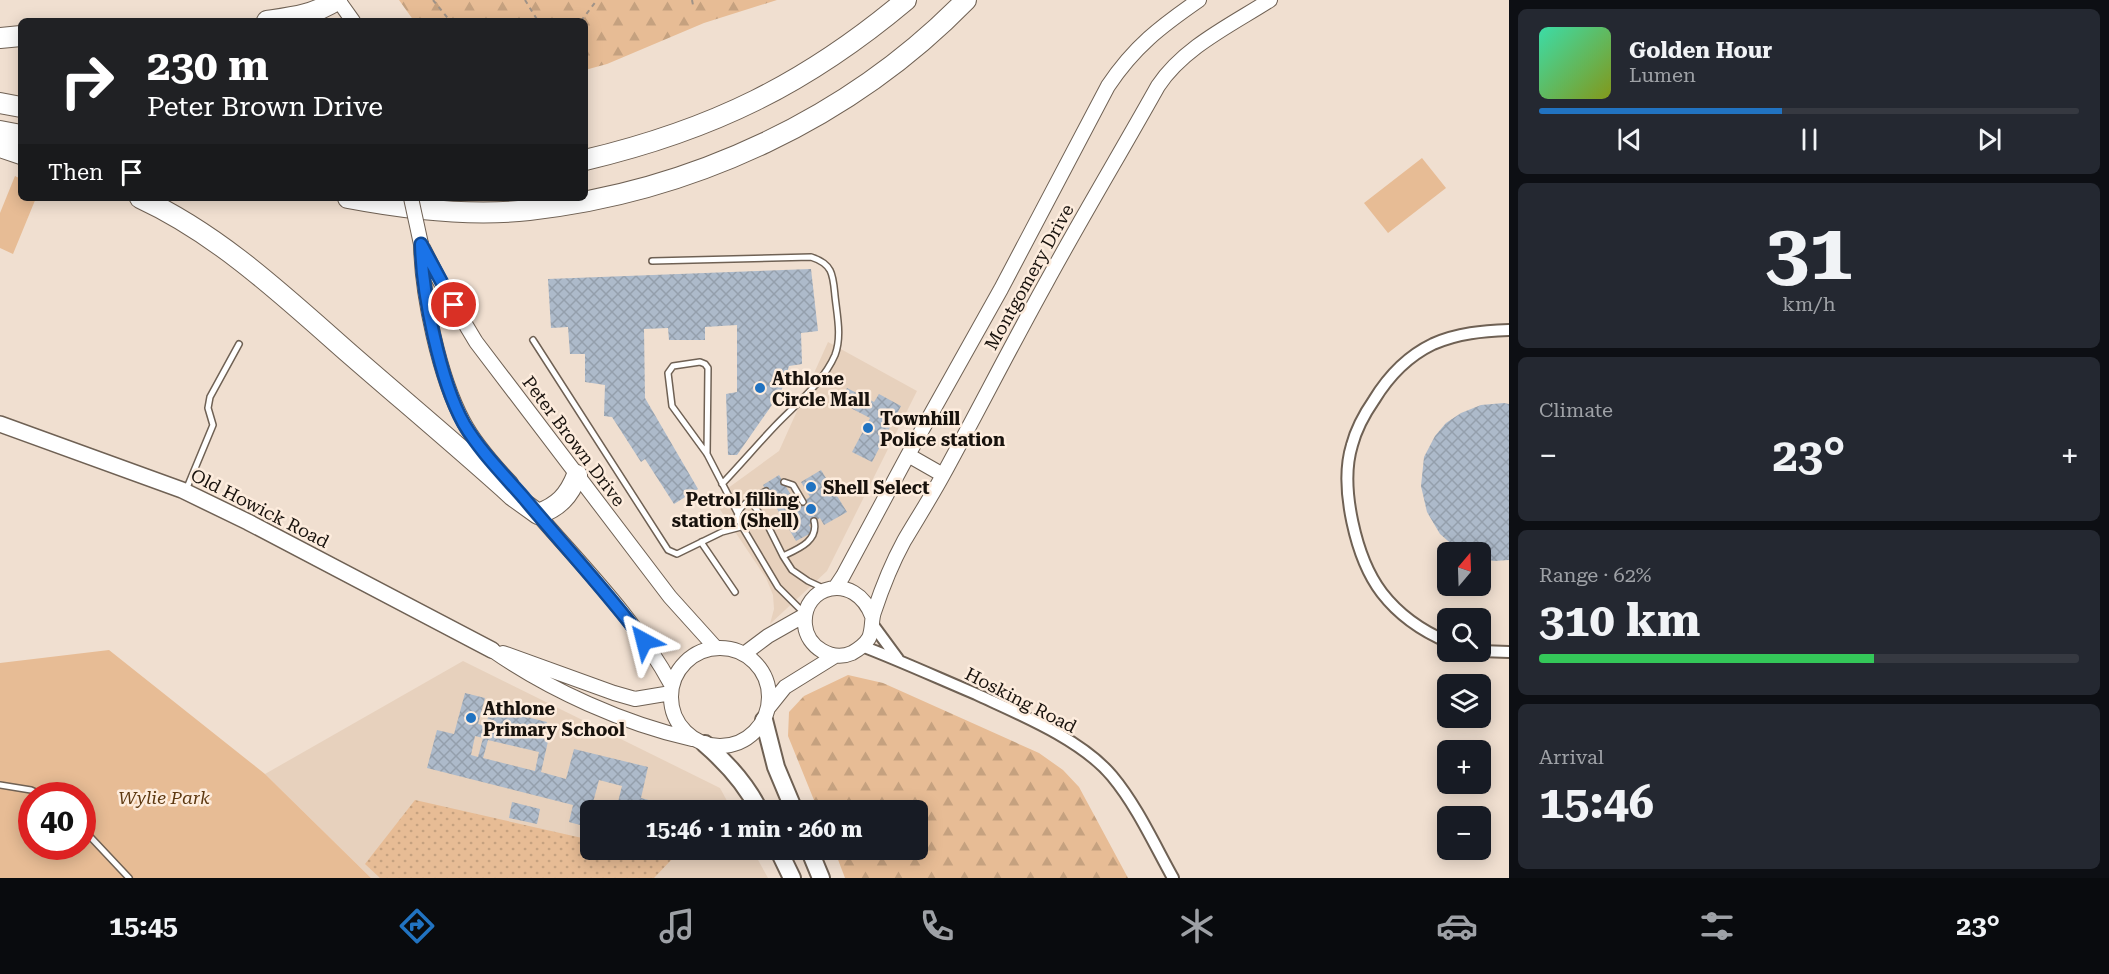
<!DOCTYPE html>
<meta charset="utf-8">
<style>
body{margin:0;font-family:"Roboto Serif",serif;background:#242831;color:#f1f3f6;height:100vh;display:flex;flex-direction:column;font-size:22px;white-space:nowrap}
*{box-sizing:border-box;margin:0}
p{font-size:20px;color:#9ea1a6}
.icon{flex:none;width:33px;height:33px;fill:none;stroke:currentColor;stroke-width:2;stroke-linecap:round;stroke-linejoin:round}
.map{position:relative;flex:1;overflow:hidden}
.details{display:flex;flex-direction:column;gap:9px;padding:9px;background:#0d0f14;width:600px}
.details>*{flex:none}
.banner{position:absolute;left:18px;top:18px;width:570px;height:183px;border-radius:9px;box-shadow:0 3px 15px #0003;background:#202124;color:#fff;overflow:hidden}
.needle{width:39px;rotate:19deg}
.buttons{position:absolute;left:1437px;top:542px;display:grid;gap:12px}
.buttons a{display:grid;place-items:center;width:54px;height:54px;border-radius:9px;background:#171b24;box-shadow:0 3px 15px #0003;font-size:30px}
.speed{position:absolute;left:18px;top:782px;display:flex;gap:12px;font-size:30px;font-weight:700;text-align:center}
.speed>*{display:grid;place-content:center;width:78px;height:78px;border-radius:50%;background:#171b24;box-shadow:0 3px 15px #0003;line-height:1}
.speed .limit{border:9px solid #d22;background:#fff;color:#111}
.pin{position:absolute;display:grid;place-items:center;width:51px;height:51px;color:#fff;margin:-26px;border:3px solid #fff;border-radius:50%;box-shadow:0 2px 6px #0007}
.me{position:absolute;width:66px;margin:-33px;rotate:322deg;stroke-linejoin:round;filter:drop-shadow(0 0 4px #0008)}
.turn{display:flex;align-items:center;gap:21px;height:126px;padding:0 30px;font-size:27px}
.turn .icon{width:78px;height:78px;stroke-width:2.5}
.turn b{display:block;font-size:42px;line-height:51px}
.then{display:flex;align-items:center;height:57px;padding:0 30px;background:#0003;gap:12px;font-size:22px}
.big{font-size:45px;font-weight:700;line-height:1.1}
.details .tile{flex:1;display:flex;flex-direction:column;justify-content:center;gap:9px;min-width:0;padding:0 21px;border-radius:9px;background:#242831}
.details .dial{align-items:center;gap:0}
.dial b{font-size:78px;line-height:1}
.song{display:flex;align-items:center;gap:18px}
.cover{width:72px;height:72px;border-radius:9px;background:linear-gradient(135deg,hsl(160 70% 55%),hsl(70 70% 35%))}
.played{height:6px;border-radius:3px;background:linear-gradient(90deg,#2173c1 45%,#363941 45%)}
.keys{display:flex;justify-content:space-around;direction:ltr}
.heat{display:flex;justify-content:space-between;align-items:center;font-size:33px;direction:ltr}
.charge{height:9px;border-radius:4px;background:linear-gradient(90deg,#34c759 62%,#363941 0)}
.trip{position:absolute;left:580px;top:800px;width:348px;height:60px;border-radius:9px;background:#171b24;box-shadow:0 3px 15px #0003;font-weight:700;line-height:60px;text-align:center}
.tabs{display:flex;height:96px;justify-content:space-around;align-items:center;background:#090b0e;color:#9ea1a6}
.tabs .icon{width:42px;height:42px}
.tabs .active{color:#2173c1}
.tabs b{font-size:27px;color:#f1f3f6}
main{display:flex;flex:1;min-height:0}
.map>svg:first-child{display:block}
.built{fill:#e7d1bd}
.grass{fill:url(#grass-dots)}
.forest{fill:url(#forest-firs)}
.green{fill:#e7bc95;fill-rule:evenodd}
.building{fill:url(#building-cross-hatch);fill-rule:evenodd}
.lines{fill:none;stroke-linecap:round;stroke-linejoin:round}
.service-casing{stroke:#6f6154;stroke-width:8}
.minor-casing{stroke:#6f6154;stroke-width:14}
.tertiary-casing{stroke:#6f6154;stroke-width:16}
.secondary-casing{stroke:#6f6154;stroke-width:18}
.primary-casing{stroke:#6f6154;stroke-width:20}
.motorway-casing{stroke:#6f6154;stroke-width:22}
.path{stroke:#9f9287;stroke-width:2;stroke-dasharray:4.5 4.5;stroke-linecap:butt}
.service{stroke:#fff;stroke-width:5}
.minor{stroke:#fff;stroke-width:10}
.tertiary{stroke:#fff;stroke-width:14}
.secondary{stroke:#fff;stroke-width:15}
.primary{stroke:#fff;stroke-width:16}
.motorway{stroke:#fff;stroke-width:20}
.tertiary-bridge-casing{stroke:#6f6154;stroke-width:16;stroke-linecap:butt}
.tertiary-bridge{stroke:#fff;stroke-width:14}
.route-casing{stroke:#114b97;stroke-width:15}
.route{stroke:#1a73e8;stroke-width:10}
.poi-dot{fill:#2173c1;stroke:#fdecdd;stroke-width:2}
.labels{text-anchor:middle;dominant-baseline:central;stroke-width:5;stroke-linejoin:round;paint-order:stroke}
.street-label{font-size:18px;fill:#18120d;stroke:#fdecdd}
.poi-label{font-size:18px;font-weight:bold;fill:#18120d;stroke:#fdecdd;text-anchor:start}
.park-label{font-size:18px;font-style:italic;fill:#5d3810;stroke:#fdecdd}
</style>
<main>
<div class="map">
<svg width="1509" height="878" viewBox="0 0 1509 878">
<defs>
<pattern id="grass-dots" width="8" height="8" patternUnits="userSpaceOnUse" patternTransform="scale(1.5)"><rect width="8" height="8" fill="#e7bc95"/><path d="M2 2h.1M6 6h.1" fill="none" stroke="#c5a17f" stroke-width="1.8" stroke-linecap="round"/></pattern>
<pattern id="forest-firs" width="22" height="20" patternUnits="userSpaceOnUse" patternTransform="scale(1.5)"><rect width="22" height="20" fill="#e7bc95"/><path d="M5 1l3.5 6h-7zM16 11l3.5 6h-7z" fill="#c5a17f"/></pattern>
<pattern id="building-cross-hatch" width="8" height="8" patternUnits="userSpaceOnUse" patternTransform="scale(1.5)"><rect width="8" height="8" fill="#adbaca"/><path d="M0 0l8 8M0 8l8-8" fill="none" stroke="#949fac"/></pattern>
</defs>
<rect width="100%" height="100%" fill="#f0dfd0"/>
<path class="built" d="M828,342L917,391L827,571L770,624L774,609L773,595L766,578L713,499L779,451Z
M463,661L720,788L732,810H591V849H752L768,878H371L265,774Z"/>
<path class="grass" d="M415,800L591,840V849H633L673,858L654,878H380L365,864Z"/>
<path class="forest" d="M399,0H777L704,23L607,64L585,70V21H414Z
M848,675L883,683L1039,753L1063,770L1079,787L1128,878H845L834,849H918V810H818L788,736L789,712L804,696Z"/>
<path class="green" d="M1422,158L1446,188L1388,233L1364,203Z
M15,176L21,179V198H36L13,254L0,248V213Z
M109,650L265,774L371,878H0V663ZM32,795H82V846H32Z"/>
<path class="building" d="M811,269L818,331L801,333L802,364L789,366L781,392L737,455H728L726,394L737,392V325L705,327V340H669L668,328L644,329L645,398L698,489L674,504L645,459L641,462L612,417L604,416L605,385L585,382V354H570L568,327L551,328L548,279Z
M847,388L874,402L879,394L901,406L872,462L852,452L870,418L839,402Z
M1504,403L1509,404V560L1494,561L1480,558V552H1465L1455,547L1440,534L1427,512L1421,486L1424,457L1435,436L1446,423L1461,413L1481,405Z
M821,470L847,512L824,525L820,518L814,521L809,525L813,532L796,541L763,485L779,475L797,505L810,497L801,482Z
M465,693L485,698L478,724L486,726L490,708L547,722L543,735L549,737L541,772L566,779L574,749L648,767L641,798L672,806L671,810H616L622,786L599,780L591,810V828L569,822L573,805L427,768L437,730L454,734ZM475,736L483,738L478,757L471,755ZM488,740L539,752L535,771L483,758Z
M512,802L540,809L537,824L509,818Z"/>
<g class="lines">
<g class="service-casing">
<path id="service" d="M652,261L811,257C833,264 833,275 835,296C837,315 842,337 835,355C823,383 795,405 775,426C757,445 740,465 722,484
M533,340L668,550L677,554L722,532L741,527
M707,454L708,368L705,364L700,362L673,366L668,373L672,406L707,454L737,512
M784,482L793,485L803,502
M186,490L213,425L208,408L210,397L239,344
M766,491C755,497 738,504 737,518L778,587L804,613
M750,500L768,526L783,556L792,570L808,581L823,588
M701,542L735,592
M783,556C798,549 819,541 814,521
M0,785L31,790L42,795
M82,828L129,878"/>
</g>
<g class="minor-casing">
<path id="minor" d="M873,625L898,659
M1448,642C1422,631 1399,615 1382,593C1356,559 1339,487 1352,445C1356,430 1365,413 1374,400C1388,377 1408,356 1433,344C1458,333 1483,331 1509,330
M862,646C901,661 938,678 976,694C1019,714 1081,739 1112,776C1137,806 1154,844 1173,878
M1480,651L1509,652"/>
</g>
<g class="tertiary-casing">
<path id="tertiary" d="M338,0L353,21
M421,244C422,295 439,376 463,421C475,444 494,465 511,483
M423,248L443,287L476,342L670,597L716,648
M908,455L943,475
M533,509C582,566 636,619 672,686
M835,588L843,576L908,455L1001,289L1108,86C1134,47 1160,27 1199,0
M872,616C855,571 801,585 805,625C807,647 832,662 852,653C859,649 865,645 869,638C873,629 871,620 874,612C882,588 892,563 904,541C917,519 931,497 943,475C978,411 1011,346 1046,283C1082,217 1121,152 1158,86C1184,47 1231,25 1270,0
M671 697a49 49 0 1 1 98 0a49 49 0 1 1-98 0Z
M492,650C549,690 625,724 692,739
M503,653L614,693L635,699L671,693
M744,654L768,636L805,615
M769,707L785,687L835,656"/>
</g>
<g class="secondary-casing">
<path id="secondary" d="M0,424L182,490L248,522L492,650"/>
</g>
<g class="primary-casing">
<path id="primary" d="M764,720L776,767L794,810
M705,744C727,763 746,784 759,810
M778,849L792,878
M809,849L821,878"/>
</g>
<g class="motorway-casing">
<path id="motorway" d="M267,21C295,17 313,15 337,0
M0,38L21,36
M0,103L21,107
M0,131L21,135
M0,147L21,154
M585,160C712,130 806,84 906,0
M140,198C220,235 285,297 351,355C405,402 460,448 513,496L538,514C558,507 569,496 577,475
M348,198C406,209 469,217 529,210C692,192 851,118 966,0"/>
</g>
<path class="path" d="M433,0L450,21
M525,0L538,21
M692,0L693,5
M581,21L597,0"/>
<use href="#service" class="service"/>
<use href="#minor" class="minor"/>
<use href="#tertiary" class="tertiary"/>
<use href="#secondary" class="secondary"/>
<use href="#primary" class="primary"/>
<use href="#motorway" class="motorway"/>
<g class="tertiary-bridge-casing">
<path id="tertiary-bridge" d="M411,198L421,244"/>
</g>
<use href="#tertiary-bridge" class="tertiary-bridge"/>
</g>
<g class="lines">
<g class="route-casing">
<path id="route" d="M454,305L421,244C422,293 440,381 464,424C480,451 503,474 524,498C564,546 606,591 644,641"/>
</g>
<use href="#route" class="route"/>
</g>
<g class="poi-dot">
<circle cx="760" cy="388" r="6"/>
<circle cx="868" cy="428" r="6"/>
<circle cx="811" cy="487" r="6"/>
<circle cx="811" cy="509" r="6"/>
<circle cx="471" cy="718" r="6"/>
</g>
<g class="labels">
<g class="street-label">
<text transform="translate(1029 277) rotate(-61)">Montgomery Drive</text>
<text transform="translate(574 441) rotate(53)">Peter Brown Drive</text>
<text transform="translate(260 508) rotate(27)">Old Howick Road</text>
<text transform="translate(1021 700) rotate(27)">Hosking Road</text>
</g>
<g class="poi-label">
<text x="772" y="378">Athlone<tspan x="772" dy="21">Circle Mall</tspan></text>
<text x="880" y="418">Townhill<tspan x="880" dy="21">Police station</tspan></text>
<text x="823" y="487">Shell Select</text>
<text x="799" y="499" text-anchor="end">Petrol filling<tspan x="799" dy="21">station (Shell)</tspan></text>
<text x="483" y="708">Athlone<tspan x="483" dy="21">Primary School</tspan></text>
</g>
<g class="park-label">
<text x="164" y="797">Wylie Park</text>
</g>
</g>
</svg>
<div class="buttons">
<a><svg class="needle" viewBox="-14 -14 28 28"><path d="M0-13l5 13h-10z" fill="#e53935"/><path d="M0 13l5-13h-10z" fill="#9ea1a6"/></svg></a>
<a><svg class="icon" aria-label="search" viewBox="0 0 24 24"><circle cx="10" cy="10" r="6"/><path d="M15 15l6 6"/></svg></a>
<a><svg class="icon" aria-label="layers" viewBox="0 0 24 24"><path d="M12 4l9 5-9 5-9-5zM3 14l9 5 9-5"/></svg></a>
<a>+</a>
<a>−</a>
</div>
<div class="speed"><div class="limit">40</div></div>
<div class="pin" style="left:454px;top:305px;background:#d93025"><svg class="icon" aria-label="arrive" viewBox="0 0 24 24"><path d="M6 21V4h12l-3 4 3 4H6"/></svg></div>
<svg class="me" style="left:644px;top:641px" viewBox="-20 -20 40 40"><path d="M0-17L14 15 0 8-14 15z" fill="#1a73e8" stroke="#fff" stroke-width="4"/></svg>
<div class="trip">15:46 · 1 min · 260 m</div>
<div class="banner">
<div class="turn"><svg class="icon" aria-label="right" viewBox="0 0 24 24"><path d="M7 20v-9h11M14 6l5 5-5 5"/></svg><div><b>230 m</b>Peter Brown Drive</div></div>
<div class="then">Then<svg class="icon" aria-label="arrive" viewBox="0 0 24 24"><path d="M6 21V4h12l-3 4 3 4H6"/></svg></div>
</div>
</div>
<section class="details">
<div class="tile">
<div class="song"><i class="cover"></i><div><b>Golden Hour</b><p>Lumen</p></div></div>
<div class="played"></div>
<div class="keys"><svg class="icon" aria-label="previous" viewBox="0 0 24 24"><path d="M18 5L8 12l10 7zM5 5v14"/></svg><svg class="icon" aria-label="pause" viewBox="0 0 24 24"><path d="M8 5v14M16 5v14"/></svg><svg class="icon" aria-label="next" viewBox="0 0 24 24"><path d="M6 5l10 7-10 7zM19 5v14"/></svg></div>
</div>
<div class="tile dial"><b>31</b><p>km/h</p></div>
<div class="tile"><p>Climate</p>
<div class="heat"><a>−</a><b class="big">23°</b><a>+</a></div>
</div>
<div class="tile"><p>Range · 62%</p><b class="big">310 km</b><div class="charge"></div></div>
<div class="tile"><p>Arrival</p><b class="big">15:46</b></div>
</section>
</main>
<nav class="tabs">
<b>15:45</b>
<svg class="icon active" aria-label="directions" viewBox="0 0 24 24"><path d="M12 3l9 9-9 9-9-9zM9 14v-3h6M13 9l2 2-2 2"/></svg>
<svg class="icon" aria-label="music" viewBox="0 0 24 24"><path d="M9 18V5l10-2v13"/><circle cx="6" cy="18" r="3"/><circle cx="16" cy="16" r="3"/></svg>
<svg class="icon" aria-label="phone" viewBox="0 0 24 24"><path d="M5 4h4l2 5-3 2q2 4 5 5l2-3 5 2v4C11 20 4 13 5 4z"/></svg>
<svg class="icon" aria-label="climate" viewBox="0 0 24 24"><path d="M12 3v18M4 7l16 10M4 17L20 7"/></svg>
<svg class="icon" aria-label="car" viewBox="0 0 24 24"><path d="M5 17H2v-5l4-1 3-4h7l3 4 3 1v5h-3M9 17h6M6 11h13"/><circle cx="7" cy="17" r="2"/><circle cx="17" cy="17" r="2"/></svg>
<svg class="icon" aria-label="filters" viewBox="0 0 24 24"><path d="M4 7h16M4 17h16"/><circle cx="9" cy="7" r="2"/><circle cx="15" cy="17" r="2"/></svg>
<b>23°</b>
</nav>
